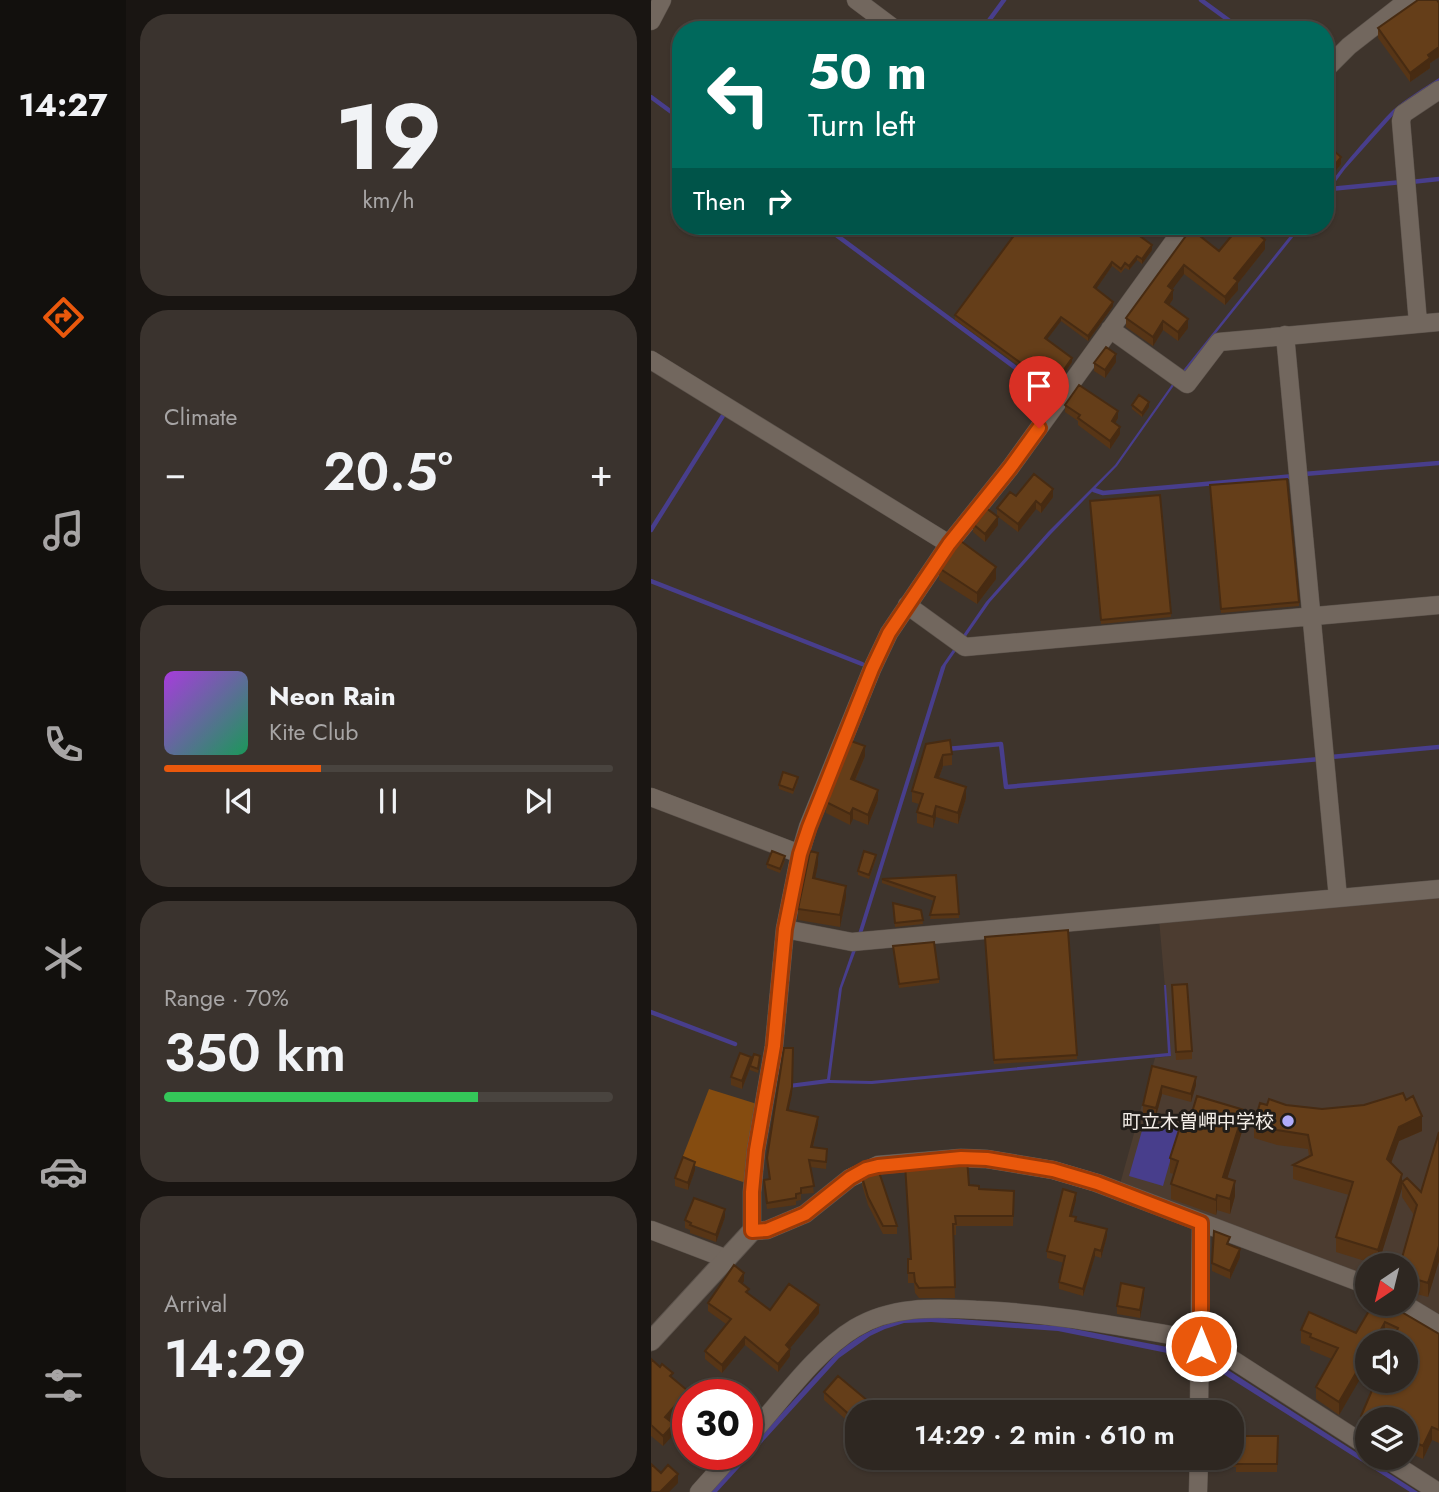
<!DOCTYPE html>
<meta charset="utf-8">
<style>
body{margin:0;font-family:Jost,"Noto Sans JP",sans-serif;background:#3a332e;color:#f1f3f6;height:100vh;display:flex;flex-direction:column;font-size:26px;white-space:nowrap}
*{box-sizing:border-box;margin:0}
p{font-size:23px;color:#a7a5a5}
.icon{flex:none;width:38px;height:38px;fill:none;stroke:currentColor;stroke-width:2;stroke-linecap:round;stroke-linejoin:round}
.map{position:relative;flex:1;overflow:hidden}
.details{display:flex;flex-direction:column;gap:14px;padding:14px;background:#191512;width:525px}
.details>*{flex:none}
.top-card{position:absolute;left:21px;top:21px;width:662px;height:214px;border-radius:28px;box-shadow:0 2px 5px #0004,0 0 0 2px #49443f;background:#00695c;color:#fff;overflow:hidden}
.needle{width:46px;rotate:215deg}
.buttons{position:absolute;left:704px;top:1253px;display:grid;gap:14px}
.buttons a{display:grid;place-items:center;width:63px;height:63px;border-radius:50%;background:#2e2721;box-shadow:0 2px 5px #0004,0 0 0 2px #49443f;font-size:35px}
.speed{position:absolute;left:21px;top:1379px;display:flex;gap:14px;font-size:35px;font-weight:700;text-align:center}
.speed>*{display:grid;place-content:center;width:91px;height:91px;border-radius:50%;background:#2e2721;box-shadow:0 2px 5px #0004,0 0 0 2px #49443f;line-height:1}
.speed .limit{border:10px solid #d22;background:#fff;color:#111}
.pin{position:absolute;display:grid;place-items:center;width:60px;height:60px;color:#fff;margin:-72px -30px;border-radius:50% 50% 50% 0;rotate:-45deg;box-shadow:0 0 7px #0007}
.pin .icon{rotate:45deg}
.me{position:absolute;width:77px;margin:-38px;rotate:0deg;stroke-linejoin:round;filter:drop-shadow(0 0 5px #0008)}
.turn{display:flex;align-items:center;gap:24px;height:147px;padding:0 21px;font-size:32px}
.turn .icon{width:91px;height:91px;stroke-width:2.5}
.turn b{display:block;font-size:49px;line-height:60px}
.then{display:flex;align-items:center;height:66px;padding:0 21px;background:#0003;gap:14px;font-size:26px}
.big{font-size:52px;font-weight:600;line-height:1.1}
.details .widget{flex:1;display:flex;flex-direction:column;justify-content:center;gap:10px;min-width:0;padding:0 24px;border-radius:28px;background:#3a332e}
.details .dial{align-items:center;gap:0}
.dial b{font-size:91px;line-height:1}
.song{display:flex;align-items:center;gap:21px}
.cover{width:84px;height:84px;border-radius:10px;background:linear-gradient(135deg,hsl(280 70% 55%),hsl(150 70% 35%))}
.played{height:7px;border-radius:4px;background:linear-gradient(90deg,#ea580c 35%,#49443f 35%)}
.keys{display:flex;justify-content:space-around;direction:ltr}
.heat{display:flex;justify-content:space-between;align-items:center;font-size:38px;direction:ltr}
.charge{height:10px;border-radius:5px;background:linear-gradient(90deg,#34c759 70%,#49443f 0)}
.trip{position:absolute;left:194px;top:1400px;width:399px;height:70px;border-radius:28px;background:#2e2721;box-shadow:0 2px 5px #0004,0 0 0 2px #49443f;font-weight:600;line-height:70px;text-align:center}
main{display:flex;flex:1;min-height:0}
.dock{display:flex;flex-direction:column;width:126px;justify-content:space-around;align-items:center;background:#12100d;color:#a7a5a5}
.dock .icon{width:49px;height:49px}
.dock .active{color:#ea580c}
.dock b{font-size:32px;color:#f1f3f6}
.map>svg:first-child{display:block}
.built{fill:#4c3c30}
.green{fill:#854c10}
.water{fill:#483e8c}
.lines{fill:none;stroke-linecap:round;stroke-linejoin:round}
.stream{stroke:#483e8c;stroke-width:4.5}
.minor-casing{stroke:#5b524b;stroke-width:19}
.tertiary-casing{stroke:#5b524b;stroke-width:21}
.minor{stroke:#72675e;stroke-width:18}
.tertiary{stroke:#72675e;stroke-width:19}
.wall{fill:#573516}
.shaded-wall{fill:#472b12}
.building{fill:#653e19;stroke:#472b12;stroke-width:2}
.route-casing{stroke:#983908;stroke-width:18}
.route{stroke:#ea580c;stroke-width:12}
.poi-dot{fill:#b1adfa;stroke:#211d19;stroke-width:2.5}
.labels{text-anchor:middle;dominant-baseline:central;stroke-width:6;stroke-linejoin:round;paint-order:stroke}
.poi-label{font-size:19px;fill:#f4eee8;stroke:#211d19;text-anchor:end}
</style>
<main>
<nav class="dock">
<b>14:27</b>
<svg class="icon active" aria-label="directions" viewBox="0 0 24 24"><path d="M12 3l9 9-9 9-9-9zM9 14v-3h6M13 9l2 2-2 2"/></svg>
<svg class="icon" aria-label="music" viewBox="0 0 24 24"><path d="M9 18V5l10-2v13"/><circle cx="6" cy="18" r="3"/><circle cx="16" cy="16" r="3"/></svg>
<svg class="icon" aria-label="phone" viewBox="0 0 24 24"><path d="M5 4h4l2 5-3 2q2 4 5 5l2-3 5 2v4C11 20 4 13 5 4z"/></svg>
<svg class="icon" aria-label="climate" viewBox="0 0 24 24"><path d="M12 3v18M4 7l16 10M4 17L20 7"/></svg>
<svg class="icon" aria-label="car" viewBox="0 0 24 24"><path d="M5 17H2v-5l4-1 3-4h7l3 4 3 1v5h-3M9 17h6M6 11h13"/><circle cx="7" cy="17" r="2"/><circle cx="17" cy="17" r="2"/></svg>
<svg class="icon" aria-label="filters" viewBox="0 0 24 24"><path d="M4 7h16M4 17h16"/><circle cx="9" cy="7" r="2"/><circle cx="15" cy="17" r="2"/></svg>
</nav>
<section class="details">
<div class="widget dial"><b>19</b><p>km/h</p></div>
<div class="widget"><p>Climate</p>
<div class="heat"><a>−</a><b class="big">20.5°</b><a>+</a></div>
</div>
<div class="widget">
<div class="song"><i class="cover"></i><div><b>Neon Rain</b><p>Kite Club</p></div></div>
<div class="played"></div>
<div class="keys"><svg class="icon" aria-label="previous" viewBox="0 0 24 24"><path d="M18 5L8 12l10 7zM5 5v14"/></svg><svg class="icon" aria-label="pause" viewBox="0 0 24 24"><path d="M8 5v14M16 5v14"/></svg><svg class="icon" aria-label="next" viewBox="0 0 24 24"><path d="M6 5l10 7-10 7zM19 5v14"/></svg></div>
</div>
<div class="widget"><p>Range · 70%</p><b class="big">350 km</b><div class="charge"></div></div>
<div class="widget"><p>Arrival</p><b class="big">14:29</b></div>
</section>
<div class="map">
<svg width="788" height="1492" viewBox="0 0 788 1492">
<rect width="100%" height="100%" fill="#3e342c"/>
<path class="built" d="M788,894V1315L754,1296V1265H716V1278L469,1184L504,1058L520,1056L508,919Z"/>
<path class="green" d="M58,1089L106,1104L95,1183L30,1161Z"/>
<path class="water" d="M788,78V82L746,111L694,169L674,196C674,183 730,122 742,110C756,98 773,88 788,78Z
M647,226H651L524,384L466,466L400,534L339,602L295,665L211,934L191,988L179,1080L220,1081L517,1053L513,985H515L520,1056L221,1084L178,1083L130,1089V1085L176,1079L188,989L207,934L290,667L335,602L397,532L464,465L522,383Z
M494,1120L528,1130L512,1186L478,1176Z
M279,1317L408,1326L542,1352L560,1359L767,1492H759L558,1365L541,1358L407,1331L280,1322L253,1323L234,1329L219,1336L188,1358L66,1492H59L93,1454H96V1451L184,1355C216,1328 238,1320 279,1317Z"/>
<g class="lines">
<path class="stream" d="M550,0L591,30
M331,30L353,0
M0,97L30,119
M760,182L788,179
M679,189L751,182
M173,226L400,394
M653,474L788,463
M443,490L452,493L643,476
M0,530L73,414
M0,581L211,664
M296,749L350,744L355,787L669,759
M680,757L788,747
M0,1012L84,1044"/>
<g class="minor-casing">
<path id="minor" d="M205,0L245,30
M0,21L11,0
M674,70L698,46L757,0
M534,226L359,468L298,544L238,633L221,669L157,827L149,854L134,929L123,1046L105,1150L101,1192V1231L116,1230L154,1214L199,1178L227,1165L310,1158L336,1159L402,1170L446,1183L716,1285
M767,323L750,121L752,114L788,90
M459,329L536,384L568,342L788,322
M634,335L687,898
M0,360L298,544
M256,605L314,647L788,605
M0,797L149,854
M134,929L201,942L212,941L788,889
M0,1230L76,1259
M753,1304L788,1325
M549,1346L562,1347L716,1446
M548,1412L550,1223
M96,1439C128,1404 164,1352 204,1328C242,1305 285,1308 328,1310C403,1313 476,1328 550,1340
M734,1458L787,1492
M48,1492L82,1454
M547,1492L548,1458"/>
</g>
<g class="tertiary-casing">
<path id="tertiary" d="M0,1341L101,1231"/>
</g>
<use href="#minor" class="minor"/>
<use href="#tertiary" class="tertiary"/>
</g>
<path class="wall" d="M788,3V57L779,63V68L759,82L727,38V28Z
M674,143L690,164L678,179L674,176Z
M370,226L501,250L491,264L486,260L478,270L474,268L470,273L461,266L445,289L462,306L437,341L410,321L396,339L421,362L405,385L376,367L374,370L304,320V315Z
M540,229L568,251L614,249L587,283V290L574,305L533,274L521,289L522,299L518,305L537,328L527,341L512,330L502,346L475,327V318Z
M465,362L454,378L443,371V363Z
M414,405L467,418L464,423L469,434L459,449L427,425V421L414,412Z
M481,405L498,407L491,417L481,409Z
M559,485L648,602V606L570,613Z
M509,495L520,617L450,624L439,501Z
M365,496L402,497L390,513L385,509L367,532L346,516V508Z
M322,524L347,525L334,542L322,532Z
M288,568L345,579L326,604L288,580Z
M275,744L301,754V765L292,766L288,778L315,798L307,824L285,817L282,828L266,823V812L268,804L261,802V791Z
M214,756L204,781L227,800L217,825L202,819L199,825L175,813V802Z
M147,781L142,794L128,789V785Z
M225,859L218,879L207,875V871Z
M134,861L129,873L116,868V864Z
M167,864L164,878L195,897L189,927L147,920V909Z
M305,875L308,918L279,919L283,901L231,883V879Z
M242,907L270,910L272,924L244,927Z
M417,930L426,1059L343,1064L334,937Z
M242,946L288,979V983L248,988Z
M521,985L541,1051V1059L525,1060Z
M109,1060L107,1073L99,1070V1068L91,1089L80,1085V1077L100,1062Z
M501,1066L545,1085L540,1102L511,1094L505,1116L492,1113V1105Z
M141,1094L137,1111L167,1124L162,1147L176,1156L175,1169L159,1167L163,1193L150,1194V1200L145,1201V1205L116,1209L113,1190V1180L118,1179L116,1158Z
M616,1105H635L771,1131L748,1141L740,1163L751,1188L727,1265L685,1252V1237L698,1195L642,1179V1165L658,1156L657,1149L626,1145L603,1138V1124Z
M593,1125L576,1178L584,1196L579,1214L566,1210L565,1215L520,1199V1184L523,1174L519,1173V1158L535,1132Z
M788,1132V1261L777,1297L754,1291V1265L763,1215L751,1197V1182L770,1192Z
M254,1164L328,1189L363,1191L362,1226H305V1235H302L304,1298H268L264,1293L263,1283H257V1259H260Z
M44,1170L37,1190L24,1186V1178Z
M211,1177L246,1226V1234H232L217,1205L211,1185Z
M425,1200L420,1216L425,1221L456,1236L450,1258L444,1256L432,1296L408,1289V1282L413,1263L396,1258V1251Z
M74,1217L65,1242L39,1233V1230L34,1228V1220Z
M579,1245L589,1257L579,1279L561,1271V1263Z
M93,1281L91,1284L98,1294L119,1310L168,1313L139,1348V1356L127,1372L94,1345L71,1373L54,1359V1351L75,1324L57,1311V1303Z
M493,1296L489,1318L466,1314V1306Z
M722,1304L788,1334V1443L781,1440L772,1459L754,1451V1419H716V1433L710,1428V1416L742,1339L734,1335L688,1415L665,1399V1387L681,1359L659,1350V1346L650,1343V1330L705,1333Z
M0,1359L37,1391V1401L19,1421L23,1434L12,1446L0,1436Z
M173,1392L217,1409L206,1412V1421L202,1426L173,1400Z
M627,1436L626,1472H585V1467H559V1458Z"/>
<path class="shaded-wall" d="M788,47V57L779,63V68L759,82V73L777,55Z
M690,157V164L678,179V172Z
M614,240V249L587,283V290L574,305V297L583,278Z
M501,245V250L491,264V259Z
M486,256V260L478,270V266Z
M461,262V266L443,292V287Z
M533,265V274L517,295V286Z
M522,290V299L514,311V302Z
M462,302V306L437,341V336Z
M410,317V321L394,342V338Z
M537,319V328L527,341V332Z
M512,321V330L502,346V337Z
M465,354V362L454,378V370Z
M421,358V362L405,385V381Z
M498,402V407L491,417V413Z
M467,411V418L461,428V421Z
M469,427V434L459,449V441Z
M402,489V497L390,513V505Z
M385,501V509L367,532V524Z
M347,517V525L334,542V534Z
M345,567V579L326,604V593Z
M214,746V756L200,789V779Z
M292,755V766L284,788V777Z
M315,787V798L307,824V813Z
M227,790V800L217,825V815Z
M285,806V817L282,828V817Z
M202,808V819L199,825V814Z
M167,853V864L162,889V878Z
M195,886V897L189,927V915Z
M142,1055L141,1094L136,1117V1110Z
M100,1057V1065L91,1089V1081Z
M545,1077V1085L540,1102V1094Z
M511,1086V1094L505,1116V1108Z
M593,1110V1125L572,1192V1177Z
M771,1116V1131L748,1141L736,1174V1159L748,1127Z
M167,1117V1124L160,1154V1147Z
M44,1162V1170L37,1190V1183Z
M751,1174V1188L727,1265V1250Z
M584,1181V1196L579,1214V1199Z
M425,1193V1200L419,1223V1216Z
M566,1195V1210L565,1215V1200Z
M74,1209V1217L65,1242V1235Z
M456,1229V1236L450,1258V1251Z
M788,1246V1261L777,1297V1283Z
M444,1249V1256L432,1296V1289Z
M589,1249V1257L579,1279V1271Z
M93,1273V1281L88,1289V1281Z
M493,1288V1296L489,1318V1310Z
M168,1305V1313L135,1353V1345Z
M734,1322V1335L730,1342H723Z
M94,1337V1345L71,1373V1365Z
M139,1349V1356L127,1372V1364Z
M716,1354V1367L688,1415V1402Z
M37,1391V1401L14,1427V1417Z
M217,1401V1409L214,1412H207Z
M206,1413V1421L202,1426V1418Z
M23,1424V1434L12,1446V1436Z
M781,1427V1440L772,1459V1446Z
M27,1474V1483L18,1492H9Z"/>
<path class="building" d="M767,0H786L788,3V47L777,55L779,58L759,73L727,28Z
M674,143L690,157L678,172L674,168Z
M370,226H475L501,245L491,259L486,256L478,266L474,263L470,269L461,262L443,287L462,302L437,336L410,317L394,338L421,358L405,381L376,363L374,366L304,315Z
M597,226L614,240L583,278L587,281L574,297L533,265L517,286L522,290L514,302L537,319L527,332L512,321L502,337L475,318L540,229L568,251L588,227L593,231Z
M455,347L465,354L454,370L443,363Z
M428,385L467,411L461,421L469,427L459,441L427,418L429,415L414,405Z
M488,395L498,402L491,413L481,405Z
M383,474L402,489L390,505L385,501L367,524L346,508L359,492L365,496Z
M636,479L648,602L570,609L559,485Z
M509,495L520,613L450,620L439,501Z
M335,508L347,517L334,534L322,524Z
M307,539L345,567L326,593L288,568Z
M299,740L301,754L292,755L284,777L315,787L307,813L285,806L282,817L266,812L272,794L261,791L275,744Z
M200,741L214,746L200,779L227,790L217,815L202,808L199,814L175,802Z
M132,772L147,777L142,790L128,785Z
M121,851L134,856L129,869L116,864Z
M159,851L167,853L162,878L195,886L189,915L147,909Z
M213,851L225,855L218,875L207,871Z
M305,875L308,914L279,915L284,897L231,879Z
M242,903L270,910L272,920L244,923Z
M417,930L426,1055L343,1060L334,937Z
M283,942L288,979L248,984L242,946Z
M536,984L541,1051L525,1052L521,985Z
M133,1048H142L141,1087L136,1110L167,1117L160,1147L176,1149L175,1162L158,1160L163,1186L150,1188V1193L145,1194V1198L116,1203L113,1180L119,1179L116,1158Z
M89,1053L100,1057L91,1081L80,1077Z
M103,1054L109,1056L107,1069L99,1066Z
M501,1066L545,1077L540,1094L511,1086L505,1108L492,1105Z
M752,1093L755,1100L762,1096L771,1116L748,1127L736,1159L751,1174L727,1250L685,1237L702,1182L642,1165L661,1155L657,1135L626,1130L603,1124L609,1103L616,1105L618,1099L635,1105L671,1109L713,1105Z
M546,1096L593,1110L572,1177L584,1181L579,1199L566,1195L565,1200L520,1184L527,1161L519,1158L528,1130L535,1132Z
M788,1132V1246L777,1283L754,1276V1265H749L766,1205L751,1182L756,1178L770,1192Z
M32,1157L44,1162L37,1183L24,1178Z
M316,1159L318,1185L328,1186V1189L363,1191L362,1216H304L305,1224H302L304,1287L268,1288L264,1282L263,1273H257V1259H260L254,1164Z
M227,1169L246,1226H232L217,1197L211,1177Z
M412,1189L425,1193L419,1216L425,1217L424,1221L456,1229L450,1251L444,1249L432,1289L408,1282L414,1256L396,1251Z
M43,1198L74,1209L65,1235L39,1225L40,1223L34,1220Z
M563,1231L579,1237L576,1244L589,1249L579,1271L561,1263Z
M83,1265L93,1273L88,1281L98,1289L95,1292L119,1310L138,1284L168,1305L135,1345L139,1349L127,1364L94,1337L71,1365L54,1351L80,1319L57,1303Z
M470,1283L493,1288L489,1310L466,1306Z
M722,1304H737L788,1334V1430L781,1427L772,1446L754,1438V1419L716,1420L710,1416L725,1381H754V1342H741L747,1328L734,1322L723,1342H716V1354L688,1402L665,1387L687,1348L659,1337L660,1334L650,1330L658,1312L705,1333Z
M0,1359L9,1367L11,1364L22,1373L19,1376L37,1391L14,1417L23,1424L12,1436L0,1425Z
M187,1376L217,1401L202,1418L173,1392Z
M581,1436H627L626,1464H585V1459H559V1458H581Z
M0,1464L10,1473L17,1465L27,1474L9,1492H0Z"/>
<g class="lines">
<g class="route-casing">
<path id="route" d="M388,428L359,468L298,544L238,633L221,669L158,827L149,854L134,929L123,1046L105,1150L101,1192V1231L116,1230L154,1214L199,1178L215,1169L227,1166L310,1158L336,1159L402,1170L446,1183L550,1223V1346"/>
</g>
<use href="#route" class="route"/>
</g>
<circle class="poi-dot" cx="637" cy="1121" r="7"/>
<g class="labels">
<g class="poi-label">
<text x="623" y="1121">町立木曽岬中学校</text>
</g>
</g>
</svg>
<div class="buttons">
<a><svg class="needle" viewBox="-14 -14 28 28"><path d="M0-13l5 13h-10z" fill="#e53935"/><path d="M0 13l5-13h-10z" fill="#a7a5a5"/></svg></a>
<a><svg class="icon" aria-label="sound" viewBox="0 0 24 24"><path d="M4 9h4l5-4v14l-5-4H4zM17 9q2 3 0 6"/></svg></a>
<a><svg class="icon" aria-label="layers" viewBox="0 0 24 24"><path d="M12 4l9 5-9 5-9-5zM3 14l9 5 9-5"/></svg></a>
</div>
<div class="speed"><div class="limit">30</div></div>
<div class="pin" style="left:388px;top:428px;background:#d93025"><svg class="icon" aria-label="arrive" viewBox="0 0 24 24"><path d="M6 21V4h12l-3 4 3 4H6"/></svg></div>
<svg class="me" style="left:550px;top:1346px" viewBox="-20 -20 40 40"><circle r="17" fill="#ea580c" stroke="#fff" stroke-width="3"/><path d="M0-11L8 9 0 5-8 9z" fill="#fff"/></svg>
<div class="trip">14:29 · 2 min · 610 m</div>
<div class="top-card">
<div class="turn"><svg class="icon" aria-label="left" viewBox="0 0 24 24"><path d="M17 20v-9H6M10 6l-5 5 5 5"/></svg><div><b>50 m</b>Turn left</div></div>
<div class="then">Then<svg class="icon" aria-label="right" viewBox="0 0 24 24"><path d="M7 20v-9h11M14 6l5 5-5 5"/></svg></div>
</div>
</div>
</main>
